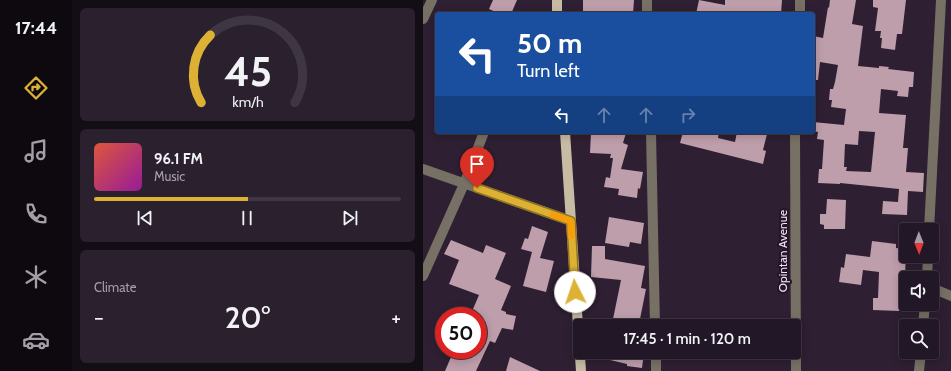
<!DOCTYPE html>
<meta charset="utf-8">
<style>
body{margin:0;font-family:Cabin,sans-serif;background:#2a202e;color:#f1f3f6;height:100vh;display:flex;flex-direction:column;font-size:15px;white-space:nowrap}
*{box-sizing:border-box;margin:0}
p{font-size:13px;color:#a29fa7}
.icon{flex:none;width:22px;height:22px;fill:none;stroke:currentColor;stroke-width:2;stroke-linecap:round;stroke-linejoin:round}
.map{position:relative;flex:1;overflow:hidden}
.drawer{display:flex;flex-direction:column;gap:8px;padding:8px;background:#130d15;width:351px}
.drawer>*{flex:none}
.banner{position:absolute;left:12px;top:12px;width:380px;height:122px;border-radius:4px;box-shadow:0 2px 10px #0003,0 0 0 1px #3f3643;background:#1a4fa0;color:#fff;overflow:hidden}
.needle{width:26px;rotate:179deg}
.controls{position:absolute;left:476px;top:223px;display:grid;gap:8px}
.controls a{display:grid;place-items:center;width:40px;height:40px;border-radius:4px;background:#221726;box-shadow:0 2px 10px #0003,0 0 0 1px #3f3643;font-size:20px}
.speed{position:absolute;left:12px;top:307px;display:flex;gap:8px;font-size:20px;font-weight:700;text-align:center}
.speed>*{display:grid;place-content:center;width:52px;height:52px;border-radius:50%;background:#221726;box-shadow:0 2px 10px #0003,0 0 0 1px #3f3643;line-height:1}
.speed .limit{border:6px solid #d22;background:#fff;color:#111}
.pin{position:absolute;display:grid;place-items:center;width:34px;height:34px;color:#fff;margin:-41px -17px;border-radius:50% 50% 50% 0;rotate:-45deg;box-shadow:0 0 4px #0007}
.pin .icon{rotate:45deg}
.me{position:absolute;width:44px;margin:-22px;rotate:356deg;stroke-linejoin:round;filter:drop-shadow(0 0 3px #0008)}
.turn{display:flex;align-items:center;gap:14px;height:84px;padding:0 16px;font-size:18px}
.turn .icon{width:52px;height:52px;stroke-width:2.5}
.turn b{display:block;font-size:28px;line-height:34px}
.lanes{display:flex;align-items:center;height:38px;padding:0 16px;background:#0003;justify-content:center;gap:20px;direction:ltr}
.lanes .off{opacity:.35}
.big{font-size:30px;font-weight:600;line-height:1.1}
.drawer .card{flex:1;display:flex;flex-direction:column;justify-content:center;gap:6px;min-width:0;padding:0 14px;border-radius:6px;background:#2a202e}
.drawer .dial{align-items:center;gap:0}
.dial svg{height:104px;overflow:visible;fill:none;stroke:#3f3643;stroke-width:7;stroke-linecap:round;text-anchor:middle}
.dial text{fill:#f1f3f6;stroke:none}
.song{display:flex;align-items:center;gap:12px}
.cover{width:48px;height:48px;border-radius:6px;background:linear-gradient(135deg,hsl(10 70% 55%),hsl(300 70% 35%))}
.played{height:4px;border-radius:2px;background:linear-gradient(90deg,#ddb133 50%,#3f3643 50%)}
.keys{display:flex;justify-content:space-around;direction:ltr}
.heat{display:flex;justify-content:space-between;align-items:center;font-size:22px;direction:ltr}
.trip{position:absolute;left:150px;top:319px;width:228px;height:40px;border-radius:4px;background:#221726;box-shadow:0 2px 10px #0003,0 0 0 1px #3f3643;font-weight:600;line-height:40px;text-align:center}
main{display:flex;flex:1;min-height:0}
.tab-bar{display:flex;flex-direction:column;width:72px;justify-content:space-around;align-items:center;background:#0e090f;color:#a29fa7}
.tab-bar .icon{width:28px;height:28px}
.tab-bar .selected{color:#ddb133}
.tab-bar b{font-size:18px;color:#f1f3f6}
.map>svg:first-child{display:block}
.building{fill:#bd9eaa;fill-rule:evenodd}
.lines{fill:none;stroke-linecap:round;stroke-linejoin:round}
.minor{stroke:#767065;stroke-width:10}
.major{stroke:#c7bba4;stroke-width:10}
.route-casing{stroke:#907321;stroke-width:10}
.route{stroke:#ddb133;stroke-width:7}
.slow{stroke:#f59e0b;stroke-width:7}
.labels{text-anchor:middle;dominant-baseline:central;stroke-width:4;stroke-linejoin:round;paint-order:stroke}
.street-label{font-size:12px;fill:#f1e8f4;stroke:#241628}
</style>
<main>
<nav class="tab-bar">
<b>17:44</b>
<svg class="icon selected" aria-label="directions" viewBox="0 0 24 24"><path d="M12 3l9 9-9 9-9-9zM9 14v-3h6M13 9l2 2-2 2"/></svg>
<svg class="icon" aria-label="music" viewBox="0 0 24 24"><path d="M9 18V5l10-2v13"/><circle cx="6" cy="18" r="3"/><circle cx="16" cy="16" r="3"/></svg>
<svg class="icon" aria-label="phone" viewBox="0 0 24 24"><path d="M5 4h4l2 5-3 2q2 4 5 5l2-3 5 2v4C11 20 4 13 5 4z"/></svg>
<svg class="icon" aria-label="climate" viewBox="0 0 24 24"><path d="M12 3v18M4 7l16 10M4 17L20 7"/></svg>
<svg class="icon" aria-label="car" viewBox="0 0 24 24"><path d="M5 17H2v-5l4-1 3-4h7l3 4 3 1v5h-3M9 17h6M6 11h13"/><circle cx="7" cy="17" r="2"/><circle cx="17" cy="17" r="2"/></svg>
</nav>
<section class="drawer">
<div class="card dial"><svg viewBox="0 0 100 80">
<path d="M14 69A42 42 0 1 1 86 69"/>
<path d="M14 69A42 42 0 0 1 21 17" stroke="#ddb133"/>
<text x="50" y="56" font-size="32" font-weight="700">45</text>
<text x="50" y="72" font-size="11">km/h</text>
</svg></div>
<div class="card">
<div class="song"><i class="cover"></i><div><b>96.1 FM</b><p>Music</p></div></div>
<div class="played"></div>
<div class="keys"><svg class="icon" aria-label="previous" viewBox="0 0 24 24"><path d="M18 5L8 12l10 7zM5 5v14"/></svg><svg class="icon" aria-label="pause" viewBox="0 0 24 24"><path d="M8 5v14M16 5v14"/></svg><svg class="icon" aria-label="next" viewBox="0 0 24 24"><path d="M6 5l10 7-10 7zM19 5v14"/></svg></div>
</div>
<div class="card"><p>Climate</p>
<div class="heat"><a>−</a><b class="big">20°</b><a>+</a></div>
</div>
</section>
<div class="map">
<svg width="528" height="371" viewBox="0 0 528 371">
<rect width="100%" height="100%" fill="#2e1f32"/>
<path class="building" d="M70,0H94L88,14H77L66,9Z
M160,0H211L210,14L178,12V14H160Z
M276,0L302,5V0H359L358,14L315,11V14H273Z
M407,0H433L429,24L440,26L435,66L456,68V66L466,67L465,69L491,72L490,87H486L485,97L474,96L475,91L458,89L456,113L483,115L480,148H485L483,172L501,173L500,192L485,191L484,215L459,214L460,201L475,202L476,189L417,183V184L395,183L396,169H399L401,140L394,139L395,132L390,131V122L421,125L423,109L408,107L409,100H406L407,89H410L412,82L415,65L397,62L395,80H390V36L400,38L405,7L406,8ZM436,131L452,132L448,172L423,171L424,167H421L422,144L435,145Z
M450,0H483L479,34H474L472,50L458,48L459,38H457L458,31H452L455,8L450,7Z
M168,132H198L203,133L200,143L205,145L198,169L220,172L217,189L215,188L214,198L195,195L196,189L181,187L183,177L187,178L190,158H187L188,154L167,153Z
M260,132H296L295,138L312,142L314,132H337L344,134L340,150L343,151L340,164L257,143Z
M404,199L423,200L422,229H401V225L397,224V214H403Z
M186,217L221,223L218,244L207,242L206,247L182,243Z
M109,226L125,232L117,258L131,261L123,292L100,286L109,252L98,249L102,238L105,239Z
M28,240L60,253L63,245L83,253L72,279L88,286L78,310L83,312V314L93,316L90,330L79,328L72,343L67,341L53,371H22L31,350H55V316H47L56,295L26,284L36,260L21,254Z
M449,241L473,244V248L483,249L481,306H476V311L450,310V298H455L456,272L440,270L438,285L416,282L418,267L421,268L423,254L447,257Z
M169,246H182V259L222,266L218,288L223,289L216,324L190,319L198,280L168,277Z
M166,352H221L219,368L204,366V364L166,355Z
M87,357L117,371H83Z"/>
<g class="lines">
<path class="minor" d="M224,0V14
M377,14V0
M0,19L9,0
M228,132L232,326
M372,132L373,371
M0,169L148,221
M506,230L518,0
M0,276L41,184L61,132
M504,278L505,256
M509,288L528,296
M500,326L502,304
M233,352V371
M496,371L498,352"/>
<path class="major" d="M134,0V14
M142,132L158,371"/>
</g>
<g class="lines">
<g class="route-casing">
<path id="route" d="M54,188L148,221L152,292"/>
</g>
<use href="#route" class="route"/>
<path class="slow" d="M130,215L148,221V236"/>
</g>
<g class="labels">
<g class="street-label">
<text transform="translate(359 251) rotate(-90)">Opintan Avenue</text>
</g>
</g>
</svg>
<div class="controls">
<a><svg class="needle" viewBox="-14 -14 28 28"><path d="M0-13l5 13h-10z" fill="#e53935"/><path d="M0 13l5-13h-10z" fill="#a29fa7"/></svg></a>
<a><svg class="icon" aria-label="sound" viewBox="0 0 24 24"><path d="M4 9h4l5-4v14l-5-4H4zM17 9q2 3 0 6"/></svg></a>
<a><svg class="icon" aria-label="search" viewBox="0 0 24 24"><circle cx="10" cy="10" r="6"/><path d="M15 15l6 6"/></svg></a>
</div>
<div class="speed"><div class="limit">50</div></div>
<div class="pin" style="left:54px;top:188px;background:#d93025"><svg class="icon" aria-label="arrive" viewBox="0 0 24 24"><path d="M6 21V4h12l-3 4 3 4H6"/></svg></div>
<svg class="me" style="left:152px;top:292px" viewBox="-20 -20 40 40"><circle r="19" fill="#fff"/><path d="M0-13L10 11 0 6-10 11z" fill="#ddb133"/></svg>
<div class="trip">17:45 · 1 min · 120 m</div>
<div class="banner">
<div class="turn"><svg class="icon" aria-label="left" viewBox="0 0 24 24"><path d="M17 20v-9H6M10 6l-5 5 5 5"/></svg><div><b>50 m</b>Turn left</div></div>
<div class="lanes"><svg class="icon" aria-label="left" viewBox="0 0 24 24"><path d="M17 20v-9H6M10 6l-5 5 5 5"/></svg><svg class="icon off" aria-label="ahead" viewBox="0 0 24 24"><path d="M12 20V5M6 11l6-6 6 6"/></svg><svg class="icon off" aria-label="ahead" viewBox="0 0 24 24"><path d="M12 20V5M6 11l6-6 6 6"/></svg><svg class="icon off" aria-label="right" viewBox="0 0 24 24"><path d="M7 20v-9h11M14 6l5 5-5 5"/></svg></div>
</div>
</div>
</main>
